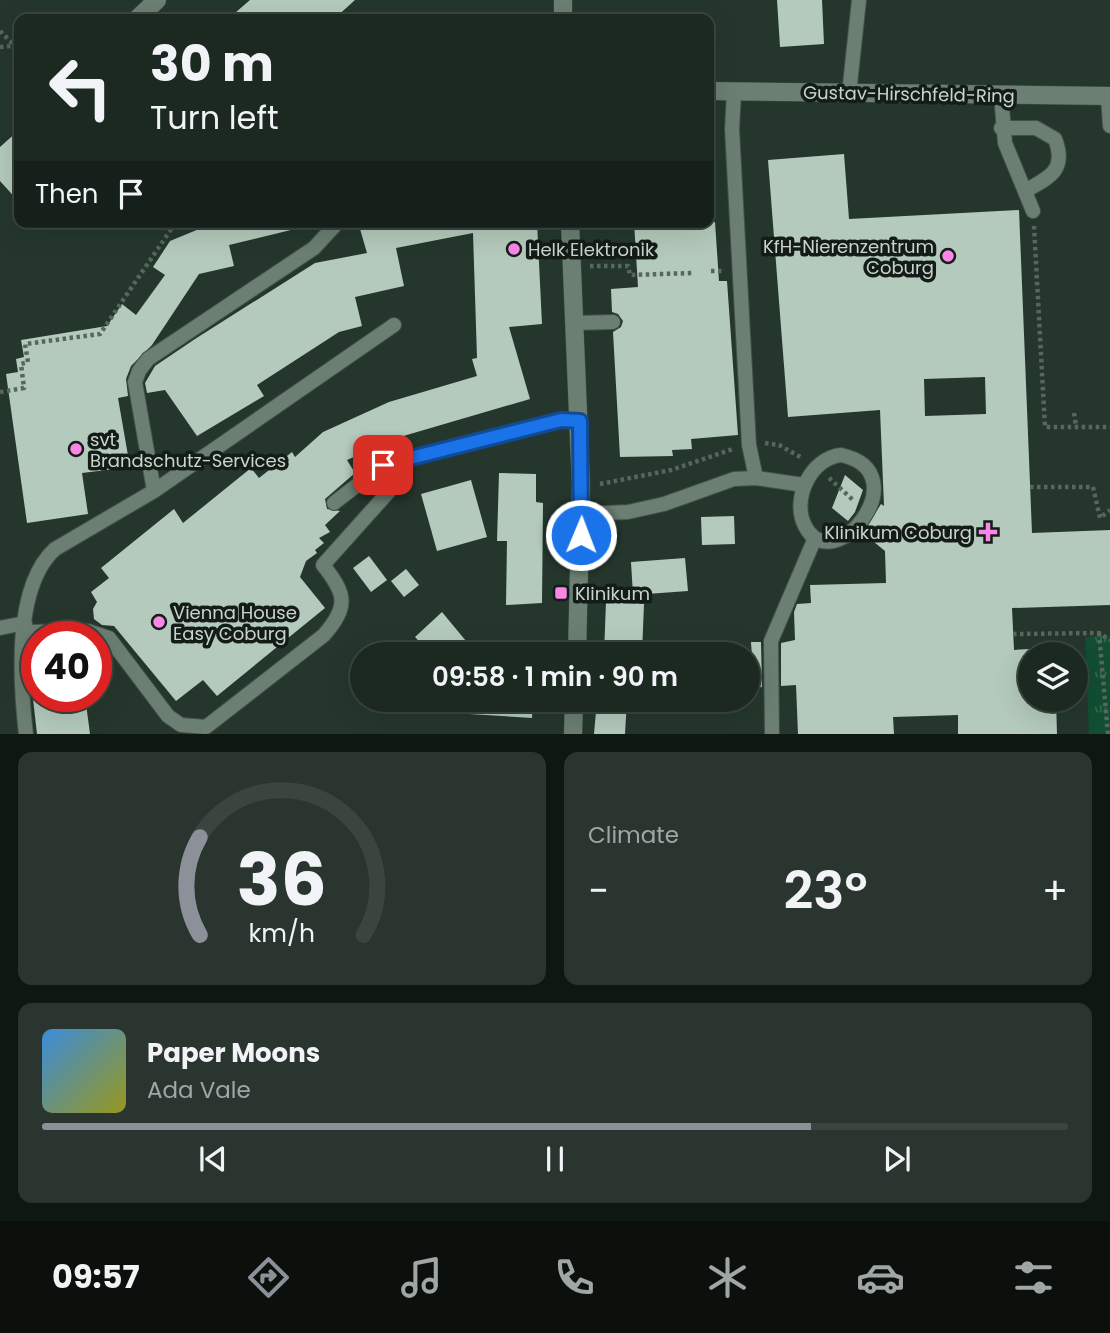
<!DOCTYPE html>
<meta charset="utf-8">
<style>
body{margin:0;font-family:Poppins,sans-serif;background:#29352e;color:#f1f3f6;height:100vh;display:flex;flex-direction:column;font-size:26px;white-space:nowrap}
*{box-sizing:border-box;margin:0}
p{font-size:23px;color:#a0a6a5}
.icon{flex:none;width:38px;height:38px;fill:none;stroke:currentColor;stroke-width:2;stroke-linecap:round;stroke-linejoin:round}
.map{position:relative;height:734px;overflow:hidden}
.drawer{display:flex;flex-direction:column;gap:18px;padding:18px;background:#0f1712;flex:1}
.drawer>*{flex:none}
.top-card{position:absolute;left:14px;top:14px;width:700px;height:214px;border-radius:14px;box-shadow:0 7px 28px #0002,0 0 0 2px #3a453f;background:#1c2921;color:#f1f3f6;overflow:hidden}
.tools{position:absolute;left:1018px;top:642px;display:grid;gap:14px}
.tools a{display:grid;place-items:center;width:70px;height:70px;border-radius:50%;background:#1c2921;box-shadow:0 7px 28px #0002,0 0 0 2px #3a453f;font-size:35px}
.speed{position:absolute;left:21px;top:621px;display:flex;gap:14px;font-size:35px;font-weight:700;text-align:center}
.speed>*{display:grid;place-content:center;width:91px;height:91px;border-radius:50%;background:#1c2921;box-shadow:0 7px 28px #0002,0 0 0 2px #3a453f;line-height:1}
.speed .limit{border:10px solid #d22;background:#fff;color:#111}
.pin{position:absolute;display:grid;place-items:center;width:60px;height:60px;color:#fff;margin:-30px;border-radius:14px;box-shadow:0 4px 10px #0006}
.me{position:absolute;width:77px;margin:-38px;rotate:1deg;stroke-linejoin:round;filter:drop-shadow(0 0 5px #0008)}
.turn{display:flex;align-items:center;gap:24px;height:147px;padding:0 21px;font-size:32px}
.turn .icon{width:91px;height:91px;stroke-width:2.5}
.turn b{display:block;font-size:49px;line-height:60px}
.then{display:flex;align-items:center;height:66px;padding:0 21px;background:#0003;gap:14px;font-size:26px}
.big{font-size:52px;font-weight:600;line-height:1.1}
.drawer .tile{flex:1;display:flex;flex-direction:column;justify-content:center;gap:10px;min-width:0;padding:0 24px;border-radius:14px;background:#29352e}
.drawer .dial{align-items:center;gap:0}
.dial svg{height:182px;overflow:visible;fill:none;stroke:#3a453f;stroke-width:7;stroke-linecap:round;text-anchor:middle}
.dial text{fill:#f1f3f6;stroke:none}
.song{display:flex;align-items:center;gap:21px}
.cover{width:84px;height:84px;border-radius:10px;background:linear-gradient(135deg,hsl(210 70% 55%),hsl(60 70% 35%))}
.played{height:7px;border-radius:4px;background:linear-gradient(90deg,#8c9099 75%,#3a453f 75%)}
.keys{display:flex;justify-content:space-around;direction:ltr}
.heat{display:flex;justify-content:space-between;align-items:center;font-size:38px;direction:ltr}
.drawer .tiles{flex:1;display:grid;gap:18px;grid-template-columns:1fr 1fr}
.tile:last-child{grid-column:span 2}
.trip{position:absolute;left:350px;top:642px;width:410px;height:70px;border-radius:35px;background:#1c2921;box-shadow:0 7px 28px #0002,0 0 0 2px #3a453f;font-weight:600;line-height:70px;text-align:center}
.menu{display:flex;height:112px;justify-content:space-around;align-items:center;background:#0b100d;color:#a0a6a5}
.menu .icon{width:49px;height:49px}
.menu .selected{color:#8c9099}
.menu b{font-size:32px;color:#f1f3f6}
.map>svg:first-child{display:block}
.grass{fill:url(#grass-tufts)}
.building{fill:#b4cabc;fill-rule:evenodd}
.lines{fill:none;stroke-linecap:round;stroke-linejoin:round}
.service-casing{stroke:#425149;stroke-width:16}
.minor-casing{stroke:#425149;stroke-width:19}
.tertiary-casing{stroke:#425149;stroke-width:19}
.path{stroke:#57675d;stroke-width:4.5;stroke-dasharray:3.5 3.5;stroke-linecap:butt}
.service{stroke:#6b7f72;stroke-width:14}
.minor{stroke:#6b7f72;stroke-width:18}
.tertiary{stroke:#6b7f72;stroke-width:18}
.route-casing{stroke:#114b97;stroke-width:18}
.route{stroke:#1a73e8;stroke-width:12}
.poi-dot{fill:#fa87e7;stroke:#141c17;stroke-width:2.5}
.labels{text-anchor:middle;dominant-baseline:central;stroke-width:7;stroke-linejoin:round;paint-order:stroke}
.street-label{font-size:18px;fill:#c9d4cd;stroke:#141c17}
.poi-label{font-size:18px;fill:#c9d4cd;stroke:#141c17;text-anchor:start}
</style>
<div class="map">
<svg width="1110" height="735" viewBox="0 0 1110 735">
<defs>
<pattern id="grass-tufts" width="24" height="20" patternUnits="userSpaceOnUse" patternTransform="scale(1.75)"><rect width="24" height="20" fill="#114e32"/><path d="M3 7l-1-3M5 7V3M7 7l1-3M15 17l-1-3M17 17v-4M19 17l1-3" fill="none" stroke="#32674e"/></pattern>
</defs>
<rect width="100%" height="100%" fill="#25372c"/>
<path class="grass" d="M1110,636V734H1089L1085,637Z"/>
<path class="building" d="M250,0H355L334,19H228Z
M777,0H822L824,44L780,47Z
M19,130V202L0,181V147Z
M844,154L849,219L1019,210L1032,533L1110,530V605L1012,608L1014,650L1029,649L1031,658V700H1056L1057,734H958V715L893,717L894,734H798L796,685L781,686V643L795,640L794,612L797,604L811,603L810,585L886,583L885,551L863,533L881,504L884,506L880,410L788,417L768,160ZM985,377L986,414L925,416L924,379Z
M216,222H295V229L229,245L234,266L199,274L152,345L131,366L126,379L128,396L118,398L130,467L82,473L88,514L27,523L6,374L18,372L16,359L24,357L21,340L107,326L122,304L136,315L165,275L153,267L170,241Z
M358,222H537L542,324L509,327L530,399L400,437L347,460L355,473L325,499L327,509L340,511L325,525L330,532L319,538L324,543L315,550L317,553L306,561L300,577L325,608L217,696L203,680L176,701L114,626L102,625L94,619L93,609L97,602L91,592L109,578L101,568L174,509L183,523L251,468L259,478L292,452L295,457L323,432L389,402L477,376L472,359L477,358L473,233L396,248L404,286L355,297L362,326L339,332L257,385L264,396L197,436L165,390L147,393L145,383L155,366L195,339L315,263L367,253Z
M634,222H715L719,281H727L738,435L691,439L692,449L672,450L673,456L620,457L613,332L621,327L623,321L618,314L612,312L611,289L638,287Z
M499,473L536,474V502L543,503L542,603L506,605L507,541H497Z
M845,475L863,490L855,512L848,521L832,508Z
M471,480L487,537L437,551L421,494Z
M734,516L735,544L702,545L701,517Z
M369,556L387,580L371,592L353,568Z
M685,558L688,591L633,595L631,562Z
M406,569L419,585L404,597L391,581Z
M606,602L644,604L642,654H604Z
M442,612L466,641L451,654H431L415,637Z
M751,642H761L762,687L754,688Z
M39,696H85L90,734H37L33,699Z
M469,700H533L532,718L469,714Z
M597,700H627L625,734H594Z"/>
<g class="lines">
<g class="service-casing">
<path id="service" d="M734,92L732,129L749,445L756,478
M849,94L859,0
M1001,95L1005,143L1033,211
M1108,96L1110,126
M1001,128H1036L1055,139C1067,170 1050,177 1025,191
M575,323L613,322
M841,455C921,472 833,582 805,526C791,499 811,458 841,455Z
M154,491L135,382L139,371L148,359L314,248L338,222
M334,503L383,465L561,420L580,421
M581,514L628,512L664,504L734,479L756,478L804,485
M0,628L25,623
M23,632L88,631L109,638L168,716L181,725L206,727L324,635C349,606 346,594 323,565L400,479L408,460
M26,735C20,682 13,587 55,549L154,491L394,325
M772,735L771,641L815,538"/>
</g>
<g class="minor-casing">
<path id="minor" d="M137,19L157,0
M709,91L1110,96"/>
</g>
<g class="tertiary-casing">
<path id="tertiary" d="M563,19V0
M570,222L581,485L577,654
M573,735L574,700"/>
</g>
<path class="path" d="M0,31L14,45
M0,47L19,45
M1034,226L1045,427H1110
M590,266H628L630,275L693,273
M711,271H724
M0,392L24,388L21,364L28,362L25,344L100,334L176,222
M1074,413L1076,426
M765,443L779,445L802,458
M829,478L853,500
M600,484L671,470L733,449
M1030,487H1093L1100,518L1110,510
M1099,633L1108,735
M1013,634L1099,633L1110,640"/>
<use href="#service" class="service"/>
<use href="#minor" class="minor"/>
<use href="#tertiary" class="tertiary"/>
</g>
<g class="lines">
<g class="route-casing">
<path id="route" d="M383,465L561,420L580,421L581,535"/>
</g>
<use href="#route" class="route"/>
</g>
<g class="poi-dot">
<circle cx="514" cy="249" r="7"/>
<circle cx="948" cy="256" r="7"/>
<circle cx="76" cy="449" r="7"/>
<path d="M984.5 521.5h7v7h7v7h-7v7h-7v-7h-7v-7h7z"/>
<rect x="554" y="586" width="14" height="14" rx="3.5"/>
<circle cx="159" cy="622" r="7"/>
</g>
<g class="labels">
<g class="street-label">
<text transform="translate(909 94) rotate(1)">Gustav-Hirschfeld-Ring</text>
</g>
<g class="poi-label">
<text x="934" y="246" text-anchor="end">KfH-Nierenzentrum<tspan x="934" dy="21">Coburg</tspan></text>
<text x="528" y="249">Helk Elektronik</text>
<text x="90" y="439">svt<tspan x="90" dy="21">Brandschutz-Services</tspan></text>
<text x="972" y="532" text-anchor="end">Klinikum Coburg</text>
<text x="575" y="593">Klinikum</text>
<text x="173" y="612">Vienna House<tspan x="173" dy="21">Easy Coburg</tspan></text>
</g>
</g>
</svg>
<div class="tools">
<a><svg class="icon" aria-label="layers" viewBox="0 0 24 24"><path d="M12 4l9 5-9 5-9-5zM3 14l9 5 9-5"/></svg></a>
</div>
<div class="speed"><div class="limit">40</div></div>
<div class="pin" style="left:383px;top:465px;background:#d93025"><svg class="icon" aria-label="arrive" viewBox="0 0 24 24"><path d="M6 21V4h12l-3 4 3 4H6"/></svg></div>
<svg class="me" style="left:581px;top:535px" viewBox="-20 -20 40 40"><circle r="17" fill="#1a73e8" stroke="#fff" stroke-width="3"/><path d="M0-11L8 9 0 5-8 9z" fill="#fff"/></svg>
<div class="trip">09:58 · 1 min · 90 m</div>
<div class="top-card">
<div class="turn"><svg class="icon" aria-label="left" viewBox="0 0 24 24"><path d="M17 20v-9H6M10 6l-5 5 5 5"/></svg><div><b>30 m</b>Turn left</div></div>
<div class="then">Then<svg class="icon" aria-label="arrive" viewBox="0 0 24 24"><path d="M6 21V4h12l-3 4 3 4H6"/></svg></div>
</div>
</div>
<section class="drawer">
<div class="tiles">
<div class="tile dial"><svg viewBox="0 0 100 80">
<path d="M14 69A42 42 0 1 1 86 69"/>
<path d="M14 69A42 42 0 0 1 14 26" stroke="#8c9099"/>
<text x="50" y="56" font-size="32" font-weight="700">36</text>
<text x="50" y="72" font-size="11">km/h</text>
</svg></div>
<div class="tile"><p>Climate</p>
<div class="heat"><a>−</a><b class="big">23°</b><a>+</a></div>
</div>
<div class="tile">
<div class="song"><i class="cover"></i><div><b>Paper Moons</b><p>Ada Vale</p></div></div>
<div class="played"></div>
<div class="keys"><svg class="icon" aria-label="previous" viewBox="0 0 24 24"><path d="M18 5L8 12l10 7zM5 5v14"/></svg><svg class="icon" aria-label="pause" viewBox="0 0 24 24"><path d="M8 5v14M16 5v14"/></svg><svg class="icon" aria-label="next" viewBox="0 0 24 24"><path d="M6 5l10 7-10 7zM19 5v14"/></svg></div>
</div>
</div>
</section>
<nav class="menu">
<b>09:57</b>
<svg class="icon selected" aria-label="directions" viewBox="0 0 24 24"><path d="M12 3l9 9-9 9-9-9zM9 14v-3h6M13 9l2 2-2 2"/></svg>
<svg class="icon" aria-label="music" viewBox="0 0 24 24"><path d="M9 18V5l10-2v13"/><circle cx="6" cy="18" r="3"/><circle cx="16" cy="16" r="3"/></svg>
<svg class="icon" aria-label="phone" viewBox="0 0 24 24"><path d="M5 4h4l2 5-3 2q2 4 5 5l2-3 5 2v4C11 20 4 13 5 4z"/></svg>
<svg class="icon" aria-label="climate" viewBox="0 0 24 24"><path d="M12 3v18M4 7l16 10M4 17L20 7"/></svg>
<svg class="icon" aria-label="car" viewBox="0 0 24 24"><path d="M5 17H2v-5l4-1 3-4h7l3 4 3 1v5h-3M9 17h6M6 11h13"/><circle cx="7" cy="17" r="2"/><circle cx="17" cy="17" r="2"/></svg>
<svg class="icon" aria-label="filters" viewBox="0 0 24 24"><path d="M4 7h16M4 17h16"/><circle cx="9" cy="7" r="2"/><circle cx="15" cy="17" r="2"/></svg>
</nav>
